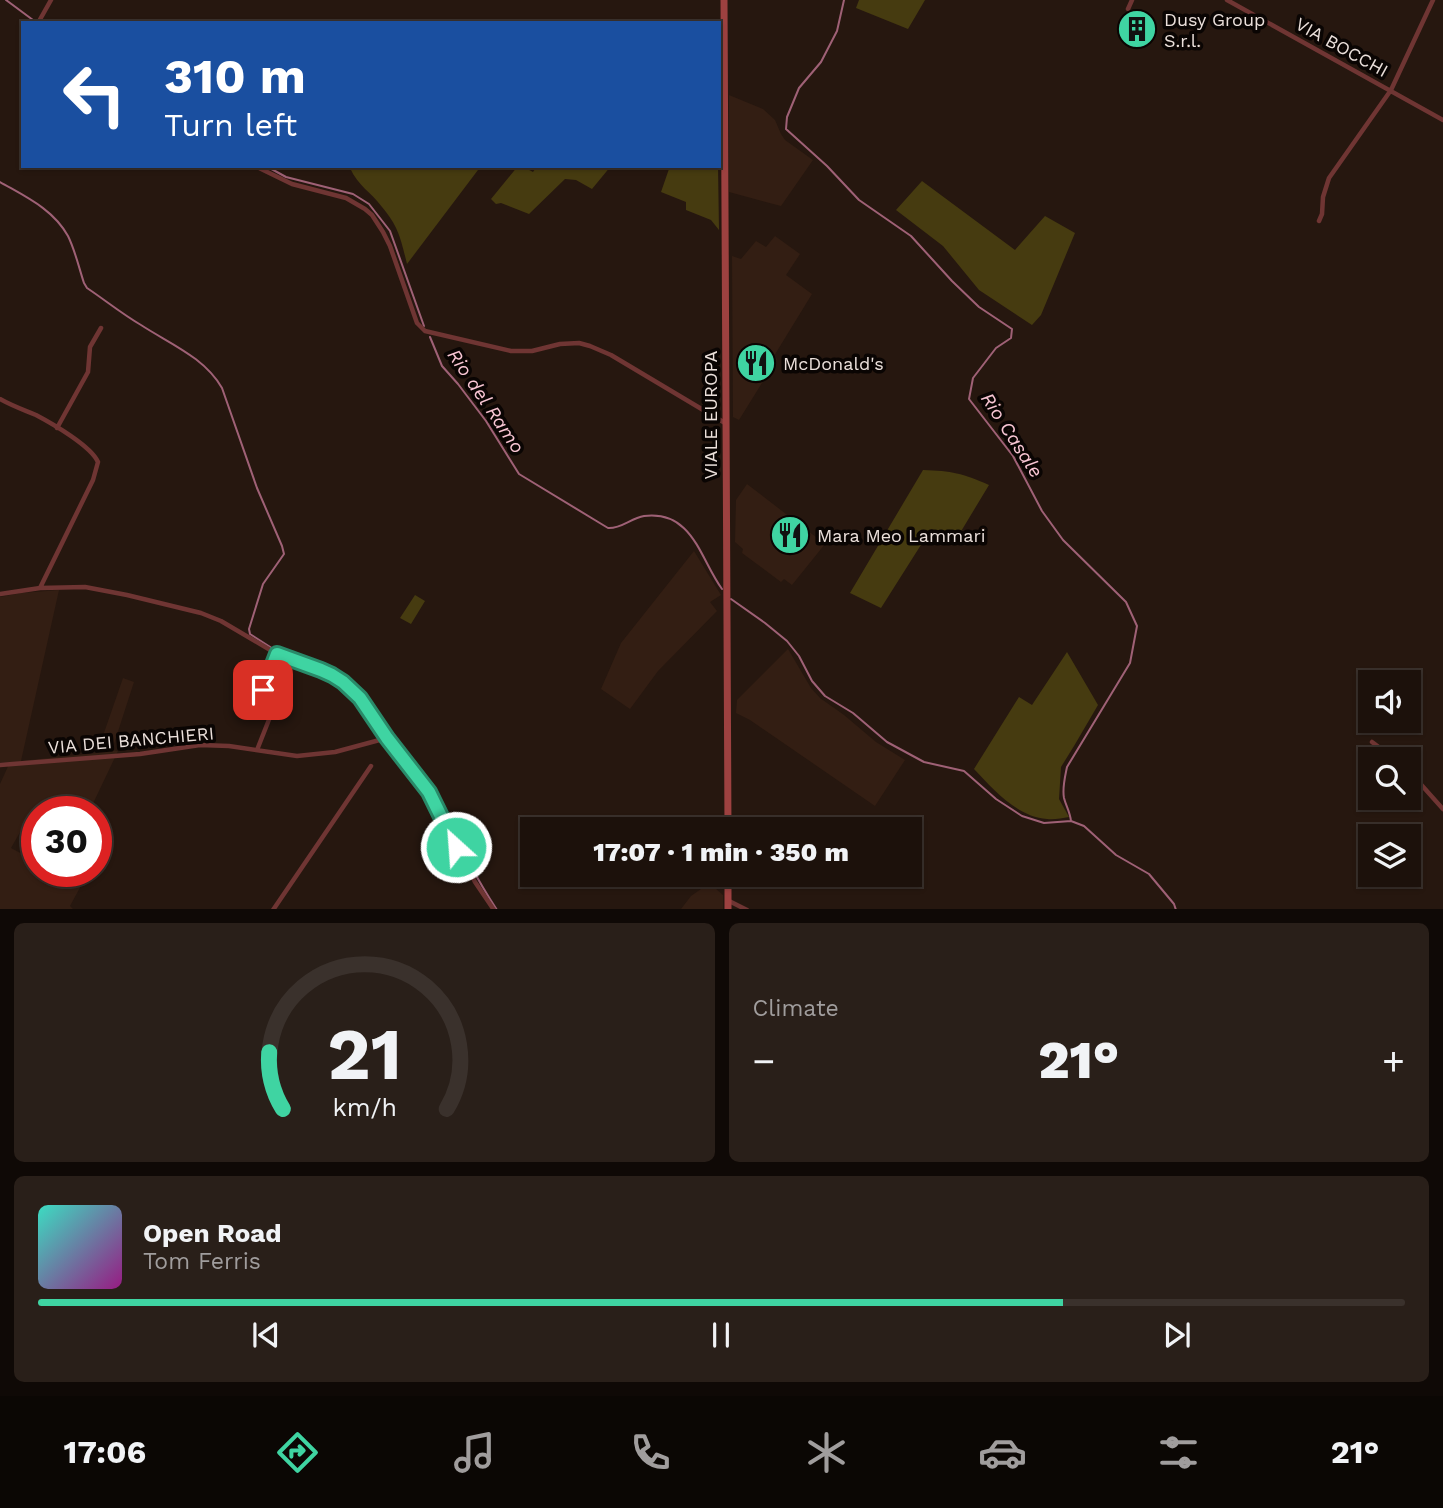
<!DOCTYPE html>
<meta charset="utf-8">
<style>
body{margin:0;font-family:"Work Sans",sans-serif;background:#291f19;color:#f1f3f6;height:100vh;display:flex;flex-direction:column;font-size:26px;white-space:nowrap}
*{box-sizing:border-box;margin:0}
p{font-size:23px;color:#a09d9d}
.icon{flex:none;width:38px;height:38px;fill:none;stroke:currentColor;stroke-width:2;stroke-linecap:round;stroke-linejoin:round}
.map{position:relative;height:909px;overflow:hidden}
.drawer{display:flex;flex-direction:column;gap:14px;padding:14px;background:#0f0906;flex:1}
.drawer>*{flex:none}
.top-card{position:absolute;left:21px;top:21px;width:700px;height:147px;border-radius:0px;box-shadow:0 2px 5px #0004,0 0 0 2px #3a312c;background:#1a4fa0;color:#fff;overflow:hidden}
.controls{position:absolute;left:1358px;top:670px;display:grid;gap:14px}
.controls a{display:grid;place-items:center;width:63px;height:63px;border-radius:0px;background:#1c110b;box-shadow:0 2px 5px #0004,0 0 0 2px #3a312c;font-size:35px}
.speed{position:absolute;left:21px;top:796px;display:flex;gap:14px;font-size:35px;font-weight:700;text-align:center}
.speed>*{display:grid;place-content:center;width:91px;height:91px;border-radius:50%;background:#1c110b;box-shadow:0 2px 5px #0004,0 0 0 2px #3a312c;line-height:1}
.speed .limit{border:10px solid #d22;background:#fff;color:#111}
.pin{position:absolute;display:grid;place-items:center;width:60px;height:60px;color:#fff;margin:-30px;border-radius:14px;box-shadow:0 4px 10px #0006}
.me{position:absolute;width:77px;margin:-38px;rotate:334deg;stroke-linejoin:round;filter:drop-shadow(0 0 5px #0008)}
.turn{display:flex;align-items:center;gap:24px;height:147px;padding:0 28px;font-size:32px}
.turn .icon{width:91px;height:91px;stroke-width:2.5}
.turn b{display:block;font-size:49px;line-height:60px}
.big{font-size:52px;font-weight:800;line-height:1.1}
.drawer .tile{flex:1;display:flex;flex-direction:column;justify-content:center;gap:10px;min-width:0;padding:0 24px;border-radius:10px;background:#291f19}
.drawer .dial{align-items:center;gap:0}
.dial svg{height:182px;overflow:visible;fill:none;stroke:#3a312c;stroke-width:7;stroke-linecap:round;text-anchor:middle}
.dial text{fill:#f1f3f6;stroke:none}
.song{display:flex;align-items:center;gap:21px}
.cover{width:84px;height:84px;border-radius:10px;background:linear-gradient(135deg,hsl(170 70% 55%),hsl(310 70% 35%))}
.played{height:7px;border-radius:4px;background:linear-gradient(90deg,#3fd4a2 75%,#3a312c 75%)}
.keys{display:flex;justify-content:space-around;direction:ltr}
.heat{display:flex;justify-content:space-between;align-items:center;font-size:38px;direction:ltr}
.drawer .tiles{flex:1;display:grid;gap:14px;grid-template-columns:1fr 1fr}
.tile:last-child{grid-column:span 2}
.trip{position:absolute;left:520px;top:817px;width:402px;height:70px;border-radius:0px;background:#1c110b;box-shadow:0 2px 5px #0004,0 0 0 2px #3a312c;font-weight:800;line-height:70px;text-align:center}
.dock{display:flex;height:112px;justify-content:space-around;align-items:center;background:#0b0704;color:#a09d9d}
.dock .icon{width:49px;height:49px}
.dock .current{color:#3fd4a2}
.dock b{font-size:32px;color:#f1f3f6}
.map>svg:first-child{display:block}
.built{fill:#331e13}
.green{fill:#463b10}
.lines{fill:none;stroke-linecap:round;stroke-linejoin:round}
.stream{stroke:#9f6176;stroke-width:2}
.street{stroke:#6f3533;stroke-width:4.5}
.secondary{stroke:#9d4140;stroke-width:7}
.route-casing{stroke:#298a69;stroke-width:18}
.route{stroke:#3fd4a2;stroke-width:12}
.labels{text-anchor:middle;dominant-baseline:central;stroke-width:7;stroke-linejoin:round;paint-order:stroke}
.poi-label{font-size:18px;fill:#ebe0db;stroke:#0a0503;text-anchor:start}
.street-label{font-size:18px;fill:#ebe0db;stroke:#0a0503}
.water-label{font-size:19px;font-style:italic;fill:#f9c6d4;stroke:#0a0503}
</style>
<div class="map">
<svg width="1443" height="910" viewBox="0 0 1443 910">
<rect width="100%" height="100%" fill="#26170f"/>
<path class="built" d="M729,95L763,109L775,120L781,134L785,140L813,160L781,206L729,192Z
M775,236L800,254L786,275L812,294L774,356L777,359L739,420L733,417L732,256L741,259L756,241L766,247Z
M747,484L825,544L792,585L784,579L781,582L742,553L743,549L735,542L736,500Z
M694,551L721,595L710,602L717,611L658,671L630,709L601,689L621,643Z
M59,590L21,761L97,753L123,678L134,682L112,750L118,751L89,812H37V822L28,818L11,848L37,862V872H57L83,882L70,906L73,909H0V784L10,762H0V597L21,593Z
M788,649L811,688L820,698L844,715L876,742L905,760L875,806L750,720L736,713L737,700Z
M708,882L723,895V909H681L691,896L701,889L708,888Z"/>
<path class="green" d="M859,0H925L908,29L856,8Z
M351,166H481L407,264C401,240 399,227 382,207C371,192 358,186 350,168Z
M518,166H522L533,172L537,166H611L592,189L576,180L565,179L529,214L501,203L496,204L491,199Z
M670,166H718L719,230L711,220L686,210V202L661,192Z
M922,181L1015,250L1045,216L1075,233L1041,315L1032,325L979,290L943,246L896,210Z
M923,470C952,471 962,473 989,485L957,538L931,529L881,608L850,593Z
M415,595L425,601L411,624L400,618Z
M1067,652L1098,705L1074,746L1061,767L1059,799L1069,817C1062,818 1054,820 1047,819C1017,817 993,789 974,769L1019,697L1032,705Z"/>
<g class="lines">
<path class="stream" d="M6,0L33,20
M844,0L837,31L821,62L799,88L787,117L786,129L827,166L859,200L911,236L952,281L979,307L1012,329L1011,338L996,348L973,378L969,399L1013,456L1042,511L1063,540L1126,602L1137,626L1130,663L1067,767C1065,777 1062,788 1064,798C1066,806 1070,812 1071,821L1084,826L1116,855L1149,874L1174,904L1176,910
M266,166L286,177L353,194L369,204L390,231L424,326
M0,182C26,197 53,209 68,236C75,250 79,268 84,283L87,288C105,300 122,314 141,325C170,344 204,357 222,388L257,488L282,546L284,554L263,584L249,629L250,634L278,652L325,669L341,678
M430,337L442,366L458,384L486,421L519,474L608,528C621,529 631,518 644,516C693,510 700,559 722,589
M731,599L765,623L787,641L799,656L812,681L825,696L853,713L887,742L924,762L964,771L996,799L1022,816L1044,823L1071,821
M346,682L357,690L373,708
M443,812C460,846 476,878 497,910"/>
<path class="street" d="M1227,0L1443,120
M1128,9L1132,0
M38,23L51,0
M255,166L292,184L346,198L365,209L372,215L383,232L390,246L417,323L425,331L511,351H532L560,344L579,343L590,346L611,355L725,423
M1319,221L1322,214L1323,197L1329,178L1391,90L1433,0
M0,399C12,406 24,410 36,415C53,424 91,446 98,462L93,480L40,588
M57,428L88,372L90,347L101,328
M0,594L40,588L85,587L127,595L201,613L221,621L277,654L332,675L343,682L360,698L387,738L429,792L475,882L494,910
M263,690L277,654
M1372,742L1396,760
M257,750L272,712L280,715
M0,765L140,754L200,745L229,746L297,756L335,752L387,738
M1409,771L1443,809
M729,901L747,910
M273,910L371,766"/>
<path class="secondary" d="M724,0L728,830
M728,875V910"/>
</g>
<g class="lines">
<g class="route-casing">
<path id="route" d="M263,690L277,654L321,670L332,675L343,682L360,698L387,738L429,792L456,847"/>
</g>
<use href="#route" class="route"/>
</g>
<defs>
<g id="building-disc" transform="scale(2.0125)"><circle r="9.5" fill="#3fd4a2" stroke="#0a0503"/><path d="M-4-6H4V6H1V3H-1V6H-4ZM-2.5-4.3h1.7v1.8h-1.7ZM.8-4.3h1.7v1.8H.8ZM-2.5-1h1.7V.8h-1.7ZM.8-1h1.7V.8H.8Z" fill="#111"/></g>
<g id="restaurant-disc" transform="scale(2.0125)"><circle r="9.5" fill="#3fd4a2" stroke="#0a0503"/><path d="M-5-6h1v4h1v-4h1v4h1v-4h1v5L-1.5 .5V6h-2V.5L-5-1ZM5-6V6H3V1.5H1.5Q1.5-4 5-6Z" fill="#111"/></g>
</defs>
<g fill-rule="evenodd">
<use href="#building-disc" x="1137" y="29"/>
<use href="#restaurant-disc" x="756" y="363"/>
<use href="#restaurant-disc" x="790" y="535"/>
</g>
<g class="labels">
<g class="poi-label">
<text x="1164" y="19">Dusy Group<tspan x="1164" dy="21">S.r.l.</tspan></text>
<text x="783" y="363">McDonald's</text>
<text x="817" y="535">Mara Meo Lammari</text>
</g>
<g class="street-label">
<text transform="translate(1342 47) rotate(29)">VIA BOCCHI</text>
<text transform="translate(710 415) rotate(-90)">VIALE EUROPA</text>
<text transform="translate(131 740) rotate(-5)">VIA DEI BANCHIERI</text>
</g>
<g class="water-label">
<text transform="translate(486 401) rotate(56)">Rio del Ramo</text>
<text transform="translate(1012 435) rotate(57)">Rio Casale</text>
</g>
</g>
</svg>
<div class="controls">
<a><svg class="icon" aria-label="sound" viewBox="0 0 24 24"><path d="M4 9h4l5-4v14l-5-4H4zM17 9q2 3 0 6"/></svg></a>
<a><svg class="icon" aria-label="search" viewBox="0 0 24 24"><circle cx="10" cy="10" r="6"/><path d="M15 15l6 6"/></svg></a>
<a><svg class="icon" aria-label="layers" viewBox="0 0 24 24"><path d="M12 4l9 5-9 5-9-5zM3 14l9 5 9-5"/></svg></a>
</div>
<div class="speed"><div class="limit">30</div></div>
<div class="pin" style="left:263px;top:690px;background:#d93025"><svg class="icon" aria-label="arrive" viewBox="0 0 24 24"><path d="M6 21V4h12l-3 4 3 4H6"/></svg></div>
<svg class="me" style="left:456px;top:847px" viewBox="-20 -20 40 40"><circle r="17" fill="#3fd4a2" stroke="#fff" stroke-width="3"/><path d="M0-11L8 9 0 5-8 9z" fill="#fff"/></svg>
<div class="trip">17:07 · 1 min · 350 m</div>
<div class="top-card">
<div class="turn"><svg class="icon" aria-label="left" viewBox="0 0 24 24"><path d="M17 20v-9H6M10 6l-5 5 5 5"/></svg><div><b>310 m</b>Turn left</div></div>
</div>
</div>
<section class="drawer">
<div class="tiles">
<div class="tile dial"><svg viewBox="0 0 100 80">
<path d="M14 69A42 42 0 1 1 86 69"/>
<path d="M14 69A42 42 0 0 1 8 44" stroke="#3fd4a2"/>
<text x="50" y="56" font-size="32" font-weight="700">21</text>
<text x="50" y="72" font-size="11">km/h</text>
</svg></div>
<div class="tile"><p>Climate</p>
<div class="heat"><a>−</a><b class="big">21°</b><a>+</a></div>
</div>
<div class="tile">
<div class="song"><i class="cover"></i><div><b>Open Road</b><p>Tom Ferris</p></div></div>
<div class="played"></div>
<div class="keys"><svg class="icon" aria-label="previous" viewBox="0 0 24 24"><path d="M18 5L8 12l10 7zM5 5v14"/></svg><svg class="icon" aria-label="pause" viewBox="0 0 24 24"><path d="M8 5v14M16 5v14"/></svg><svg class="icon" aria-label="next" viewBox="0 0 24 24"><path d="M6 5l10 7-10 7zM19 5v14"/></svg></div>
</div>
</div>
</section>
<nav class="dock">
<b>17:06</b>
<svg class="icon current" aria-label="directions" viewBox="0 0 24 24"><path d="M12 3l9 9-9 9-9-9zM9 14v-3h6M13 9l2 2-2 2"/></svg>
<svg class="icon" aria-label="music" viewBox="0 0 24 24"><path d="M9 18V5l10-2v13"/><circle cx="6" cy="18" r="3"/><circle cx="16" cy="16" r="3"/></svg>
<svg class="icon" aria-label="phone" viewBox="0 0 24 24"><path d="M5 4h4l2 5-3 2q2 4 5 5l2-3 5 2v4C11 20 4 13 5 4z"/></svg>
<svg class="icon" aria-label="climate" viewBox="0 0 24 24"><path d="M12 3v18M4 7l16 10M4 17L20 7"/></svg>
<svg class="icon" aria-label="car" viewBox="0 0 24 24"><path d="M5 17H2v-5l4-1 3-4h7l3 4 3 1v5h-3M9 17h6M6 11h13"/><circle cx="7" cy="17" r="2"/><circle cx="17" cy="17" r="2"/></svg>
<svg class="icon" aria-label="filters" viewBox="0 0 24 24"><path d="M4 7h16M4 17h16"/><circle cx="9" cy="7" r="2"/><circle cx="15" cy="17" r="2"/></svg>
<b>21°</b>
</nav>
